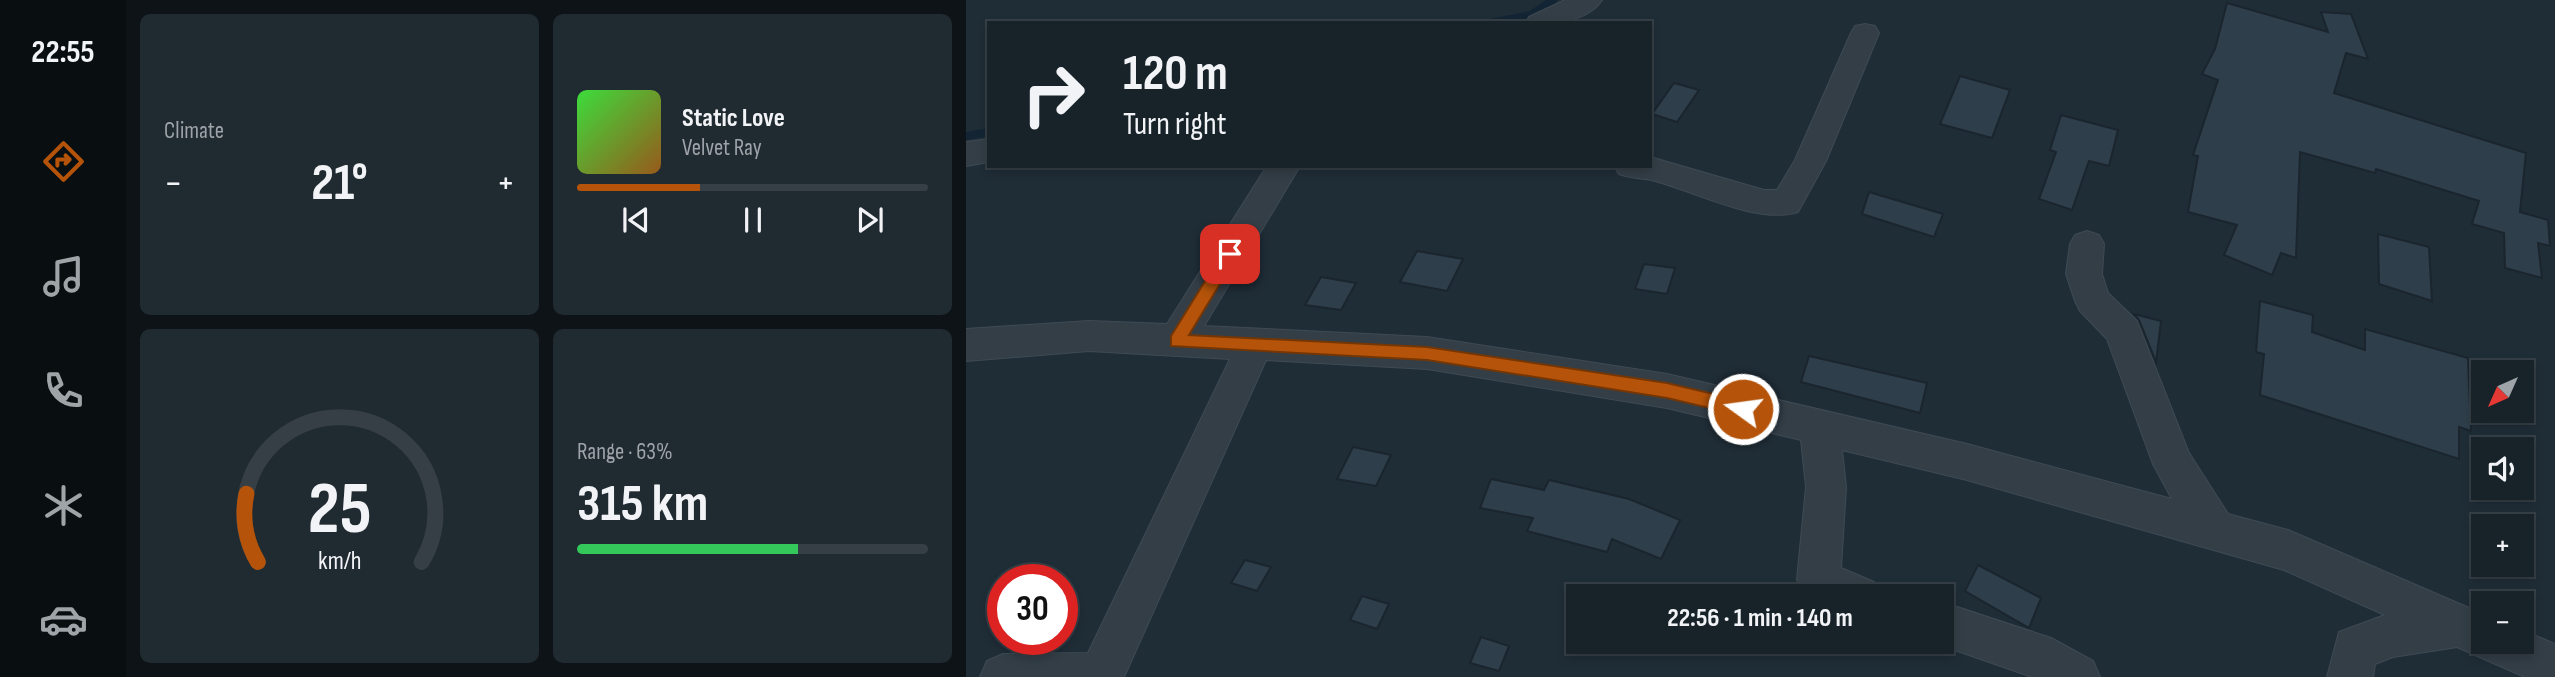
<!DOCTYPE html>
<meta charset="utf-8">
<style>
body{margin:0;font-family:"Sofia Sans Condensed",sans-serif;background:#202a31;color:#f1f3f6;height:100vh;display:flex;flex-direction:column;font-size:26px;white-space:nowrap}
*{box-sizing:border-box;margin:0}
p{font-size:23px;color:#9ea4a8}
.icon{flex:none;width:38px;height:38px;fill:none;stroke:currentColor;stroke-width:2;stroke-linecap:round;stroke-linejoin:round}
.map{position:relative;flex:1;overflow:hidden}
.details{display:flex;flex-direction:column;gap:14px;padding:14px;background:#0d1317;width:840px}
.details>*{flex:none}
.top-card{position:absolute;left:21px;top:21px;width:665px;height:147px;border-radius:0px;box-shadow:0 4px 10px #0003,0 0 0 2px #363f46;background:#172229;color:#f1f3f6;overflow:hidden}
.needle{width:46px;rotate:225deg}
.fabs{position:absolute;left:1505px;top:360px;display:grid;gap:14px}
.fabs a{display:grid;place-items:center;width:63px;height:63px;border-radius:0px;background:#172229;box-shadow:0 4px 10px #0003,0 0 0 2px #363f46;font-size:35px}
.speed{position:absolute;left:21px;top:564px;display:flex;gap:14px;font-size:35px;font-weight:700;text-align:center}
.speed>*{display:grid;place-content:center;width:91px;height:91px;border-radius:50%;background:#172229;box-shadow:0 4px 10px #0003,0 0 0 2px #363f46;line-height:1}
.speed .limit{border:10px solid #d22;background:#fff;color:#111}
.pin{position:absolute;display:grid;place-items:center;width:60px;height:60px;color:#fff;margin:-30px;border-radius:14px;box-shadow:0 4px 10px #0006}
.me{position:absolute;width:77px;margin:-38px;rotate:284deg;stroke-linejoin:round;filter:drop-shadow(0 0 5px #0008)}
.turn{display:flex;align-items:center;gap:24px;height:147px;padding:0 21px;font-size:32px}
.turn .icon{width:91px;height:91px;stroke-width:2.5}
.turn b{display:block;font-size:49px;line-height:60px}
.big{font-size:52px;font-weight:700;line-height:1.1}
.details .tile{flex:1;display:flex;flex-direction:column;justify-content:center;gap:10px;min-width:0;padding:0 24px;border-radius:10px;background:#202a31}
.details .dial{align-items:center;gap:0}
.dial svg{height:182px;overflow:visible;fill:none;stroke:#363f46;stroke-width:7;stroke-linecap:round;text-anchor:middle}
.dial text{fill:#f1f3f6;stroke:none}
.song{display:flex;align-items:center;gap:21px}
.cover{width:84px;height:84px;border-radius:10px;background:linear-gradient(135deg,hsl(120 70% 55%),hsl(30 70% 35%))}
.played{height:7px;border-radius:4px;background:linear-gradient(90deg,#b45309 35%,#363f46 35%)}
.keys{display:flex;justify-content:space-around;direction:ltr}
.heat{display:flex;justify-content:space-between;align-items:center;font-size:38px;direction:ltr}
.charge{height:10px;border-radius:5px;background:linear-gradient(90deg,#34c759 63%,#363f46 0)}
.details .tiles{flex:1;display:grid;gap:14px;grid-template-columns:repeat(2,1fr)}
.trip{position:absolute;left:600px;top:584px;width:388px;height:70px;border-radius:0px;background:#172229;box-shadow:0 4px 10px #0003,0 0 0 2px #363f46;font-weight:700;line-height:70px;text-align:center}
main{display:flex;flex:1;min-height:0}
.tab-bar{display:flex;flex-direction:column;width:126px;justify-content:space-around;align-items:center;background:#090e10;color:#9ea4a8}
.tab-bar .icon{width:49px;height:49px}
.tab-bar .on{color:#b45309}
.tab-bar b{font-size:32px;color:#f1f3f6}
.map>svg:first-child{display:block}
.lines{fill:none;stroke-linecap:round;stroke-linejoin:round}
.stream{stroke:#132534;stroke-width:8}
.building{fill:#2e3f4b;stroke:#1a252e;stroke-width:2}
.street-casing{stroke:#3f4a54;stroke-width:2}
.street{fill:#333e47;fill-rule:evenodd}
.route{fill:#b45309;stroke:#753606;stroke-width:2}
</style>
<main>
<nav class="tab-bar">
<b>22:55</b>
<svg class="icon on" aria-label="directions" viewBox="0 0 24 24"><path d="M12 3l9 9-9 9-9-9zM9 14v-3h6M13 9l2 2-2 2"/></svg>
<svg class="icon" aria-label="music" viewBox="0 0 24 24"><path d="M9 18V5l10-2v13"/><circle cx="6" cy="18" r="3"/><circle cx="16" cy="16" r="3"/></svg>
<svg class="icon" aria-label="phone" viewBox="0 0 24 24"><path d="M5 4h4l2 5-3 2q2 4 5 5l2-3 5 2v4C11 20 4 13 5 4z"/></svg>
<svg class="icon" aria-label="climate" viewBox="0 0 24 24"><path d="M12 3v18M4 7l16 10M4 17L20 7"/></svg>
<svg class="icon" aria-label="car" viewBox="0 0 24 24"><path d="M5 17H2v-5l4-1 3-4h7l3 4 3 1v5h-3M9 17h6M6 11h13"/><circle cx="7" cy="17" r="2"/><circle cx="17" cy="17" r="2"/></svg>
</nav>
<section class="details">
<div class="tiles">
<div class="tile"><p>Climate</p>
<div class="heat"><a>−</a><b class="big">21°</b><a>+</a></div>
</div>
<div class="tile">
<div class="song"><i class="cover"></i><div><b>Static Love</b><p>Velvet Ray</p></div></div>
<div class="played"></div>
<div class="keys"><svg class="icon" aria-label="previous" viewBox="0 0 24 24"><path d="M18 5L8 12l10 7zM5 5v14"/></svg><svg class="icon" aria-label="pause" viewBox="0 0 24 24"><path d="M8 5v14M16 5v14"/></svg><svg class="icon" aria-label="next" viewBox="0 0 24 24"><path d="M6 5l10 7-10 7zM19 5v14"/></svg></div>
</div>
<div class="tile dial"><svg viewBox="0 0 100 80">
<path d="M14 69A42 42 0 1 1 86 69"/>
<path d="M14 69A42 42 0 0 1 9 39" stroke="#b45309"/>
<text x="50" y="56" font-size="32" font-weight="700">25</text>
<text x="50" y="72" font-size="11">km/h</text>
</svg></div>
<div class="tile"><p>Range · 63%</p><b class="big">315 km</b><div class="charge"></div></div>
</div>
</section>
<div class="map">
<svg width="1589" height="677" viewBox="0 0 1589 677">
<rect width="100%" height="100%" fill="#1f2d37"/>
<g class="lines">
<path class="stream" d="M524,23L565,15L587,0
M0,136L23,132"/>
</g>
<path class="building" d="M1261,3L1362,32L1355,12L1385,14L1402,59L1380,53L1368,93L1560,153L1554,212L1582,220L1584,246L1572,243L1576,278L1539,268L1538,233L1506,224L1513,201L1410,169L1409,173L1334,152L1330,258L1315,253L1306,275L1258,255L1271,225L1222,212L1232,156L1227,155L1252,80L1236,74L1249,49Z
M994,76L1044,90L1026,138L974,124Z
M708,83L733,90L711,122L686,114Z
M1095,115L1152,130L1143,166L1123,161L1106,210L1073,199L1090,152L1084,150Z
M903,192L977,214L968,237L896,214Z
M1412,234L1463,247L1466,301L1413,284Z
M451,251L497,259L481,291L434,282Z
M678,264L709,268L701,294L669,289Z
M355,277L390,283L375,310L339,305Z
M1294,301L1347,315L1346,332L1399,350V329L1502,358L1505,431L1493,427V459L1294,395L1298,354L1290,352Z
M1168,314L1195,321L1190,362L1173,320Z
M843,356L961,383L954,413L835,382Z
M387,447L425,455L410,486L371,479Z
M525,479L578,490L583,480L663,499L714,520L695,559L646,539L641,552L561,531L567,518L514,508Z
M279,560L305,567L291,591L265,583Z
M1012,565L1075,598L1063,628L999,591Z
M396,596L423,604L411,629L384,620Z
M515,637L543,646L533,671L504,663Z"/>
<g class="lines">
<g class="street-casing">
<path id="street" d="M599,0H636C620,24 584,23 559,23L563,17Z
M899,24L909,26L913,33L860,161L832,212C790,225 727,190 685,180C674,178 663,178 653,174L648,166H684V157L798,190H811L829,160L885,33L889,26Z
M23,139V162L0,166V142Z
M301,166H334L238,326L461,337L701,374L1001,444L1206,499L1187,464L1141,339L1114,311L1109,301L1100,274L1104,244L1109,235L1121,231L1133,235L1138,244L1136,274L1142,293L1171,321L1223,453L1262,514L1322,530L1517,614V642H1556V630L1589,644V677H1559L1491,647L1427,657L1409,664L1407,677H1361L1373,632L1419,615L1318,570L1001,480L876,450L880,487L875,568L908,582L915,597H842L831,580L840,487L835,440L701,408L461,369L300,360L158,677H14L21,661L37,654L122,653L264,359L123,351L0,361V329L123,321L201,324Z
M976,602L1085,638L1127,661L1134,677H1066L966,642H976Z"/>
</g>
<use href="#street" class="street"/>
</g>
<path class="route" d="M264,248L272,254L223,335L461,347L701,383L777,401L785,409L777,416L701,398L461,360L205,346V336L259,249Z"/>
</svg>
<div class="fabs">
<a><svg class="needle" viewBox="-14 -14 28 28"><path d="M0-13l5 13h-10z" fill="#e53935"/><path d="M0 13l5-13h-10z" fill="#9ea4a8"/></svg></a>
<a><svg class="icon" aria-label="sound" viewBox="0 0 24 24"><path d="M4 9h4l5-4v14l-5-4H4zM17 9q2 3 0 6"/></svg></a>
<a>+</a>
<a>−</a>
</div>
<div class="speed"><div class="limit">30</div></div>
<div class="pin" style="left:264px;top:254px;background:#d93025"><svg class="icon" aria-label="arrive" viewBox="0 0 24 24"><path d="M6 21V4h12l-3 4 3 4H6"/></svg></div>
<svg class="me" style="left:777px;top:409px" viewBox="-20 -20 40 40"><circle r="17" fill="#b45309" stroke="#fff" stroke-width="3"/><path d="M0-11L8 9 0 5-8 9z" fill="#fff"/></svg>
<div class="trip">22:56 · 1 min · 140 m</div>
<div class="top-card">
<div class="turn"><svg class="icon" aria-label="right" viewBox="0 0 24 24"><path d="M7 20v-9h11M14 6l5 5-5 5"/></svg><div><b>120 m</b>Turn right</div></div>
</div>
</div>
</main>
